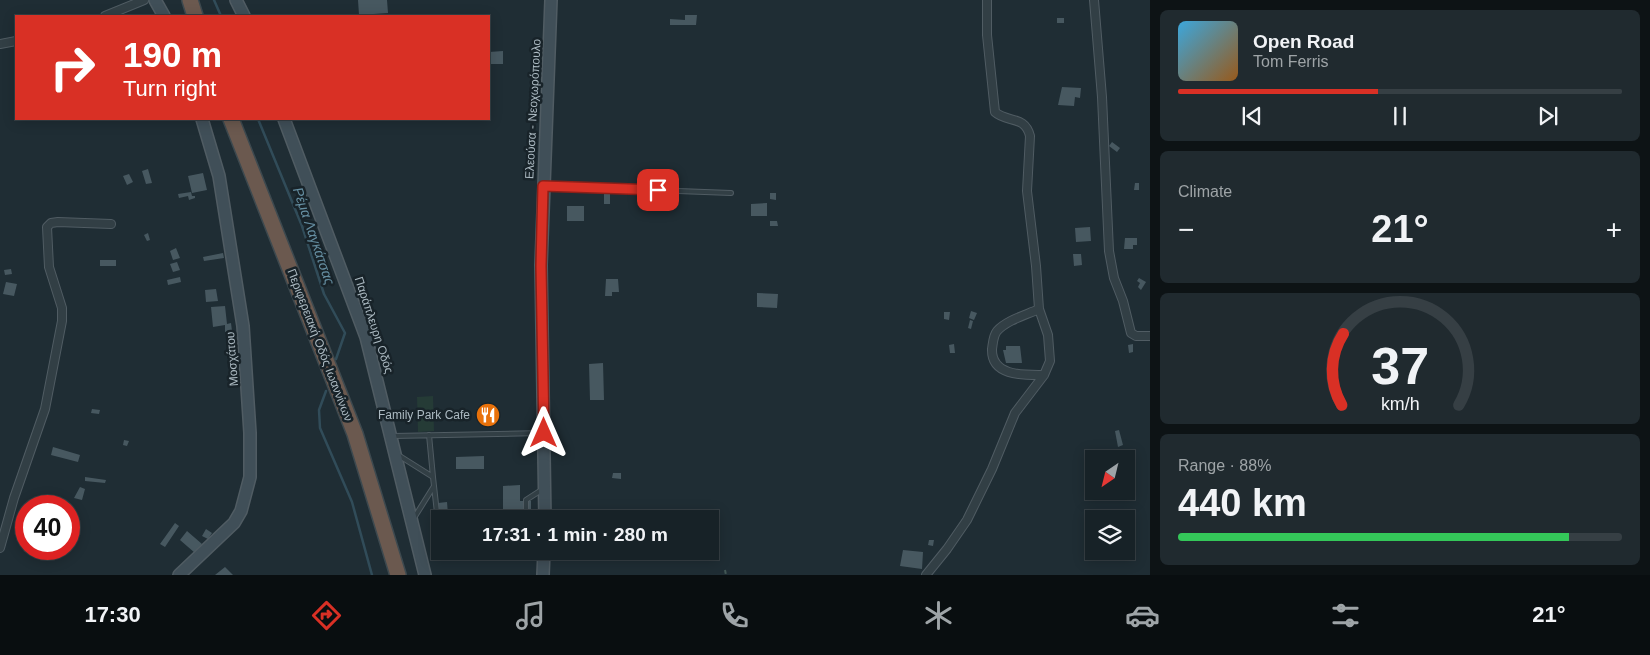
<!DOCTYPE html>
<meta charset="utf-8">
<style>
body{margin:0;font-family:Arial,sans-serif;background:#202a2f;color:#f1f3f6;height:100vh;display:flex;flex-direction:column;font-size:19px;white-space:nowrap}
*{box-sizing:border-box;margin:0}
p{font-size:16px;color:#9ea4a7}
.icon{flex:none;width:28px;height:28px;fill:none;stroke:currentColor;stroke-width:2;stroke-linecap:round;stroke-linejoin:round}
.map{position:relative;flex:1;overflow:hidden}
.details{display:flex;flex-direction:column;gap:10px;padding:10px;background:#0d1315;width:500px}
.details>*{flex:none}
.guide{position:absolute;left:15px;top:15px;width:475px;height:105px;border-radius:0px;box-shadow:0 2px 12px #0003,0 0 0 1px #363f44;background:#d93025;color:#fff;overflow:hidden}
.needle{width:32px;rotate:215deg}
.controls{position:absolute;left:1085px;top:450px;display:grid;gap:10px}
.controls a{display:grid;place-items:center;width:50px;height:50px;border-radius:0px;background:#172227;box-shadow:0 2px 12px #0003,0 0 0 1px #363f44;font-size:25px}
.speed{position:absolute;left:15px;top:495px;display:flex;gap:10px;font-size:25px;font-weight:700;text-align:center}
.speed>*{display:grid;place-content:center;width:65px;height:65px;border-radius:50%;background:#172227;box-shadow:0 2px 12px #0003,0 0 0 1px #363f44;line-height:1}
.speed .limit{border:8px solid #d22;background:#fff;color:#111}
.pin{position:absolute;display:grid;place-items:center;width:42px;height:42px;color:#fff;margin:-21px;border-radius:10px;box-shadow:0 2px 8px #0006}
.me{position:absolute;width:55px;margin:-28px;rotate:0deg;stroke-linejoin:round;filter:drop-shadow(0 0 4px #0008)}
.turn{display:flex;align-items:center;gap:18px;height:105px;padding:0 25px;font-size:22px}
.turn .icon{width:65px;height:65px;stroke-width:2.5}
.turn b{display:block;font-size:35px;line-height:42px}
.big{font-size:38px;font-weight:700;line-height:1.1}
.details .tile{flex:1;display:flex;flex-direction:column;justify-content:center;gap:8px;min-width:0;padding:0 18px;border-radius:8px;background:#202a2f}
.details .dial{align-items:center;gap:0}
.dial svg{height:130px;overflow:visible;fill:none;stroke:#363f44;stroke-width:7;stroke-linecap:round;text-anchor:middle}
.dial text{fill:#f1f3f6;stroke:none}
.song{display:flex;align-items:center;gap:15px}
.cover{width:60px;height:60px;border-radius:8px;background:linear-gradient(135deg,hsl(200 70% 55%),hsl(30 70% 35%))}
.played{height:5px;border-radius:2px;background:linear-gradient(90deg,#d93025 45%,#363f44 45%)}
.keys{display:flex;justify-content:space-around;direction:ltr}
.heat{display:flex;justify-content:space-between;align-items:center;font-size:28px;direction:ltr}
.charge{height:8px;border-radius:4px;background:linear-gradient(90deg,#34c759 88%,#363f44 0)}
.trip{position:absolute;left:431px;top:510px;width:288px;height:50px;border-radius:0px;background:#172227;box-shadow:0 2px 12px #0003,0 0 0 1px #363f44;font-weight:700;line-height:50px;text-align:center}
.menu{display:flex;height:80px;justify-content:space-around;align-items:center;background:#090e10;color:#9ea4a7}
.menu .icon{width:35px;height:35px}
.menu .current{color:#d93025}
.menu b{font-size:22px;color:#f1f3f6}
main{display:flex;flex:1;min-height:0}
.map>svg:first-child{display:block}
.green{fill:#253b36}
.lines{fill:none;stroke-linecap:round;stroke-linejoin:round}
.stream{stroke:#314c59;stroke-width:2.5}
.building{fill:#475860}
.lane-casing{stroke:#505c63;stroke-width:6}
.street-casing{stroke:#505c63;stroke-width:10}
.secondary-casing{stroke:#505c63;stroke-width:14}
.highway-casing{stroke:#3d494f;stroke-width:18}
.path{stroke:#425755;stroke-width:2;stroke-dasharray:4 4;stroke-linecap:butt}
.lane{stroke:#323f45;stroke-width:4}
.street{stroke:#323f45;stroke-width:8}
.secondary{stroke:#404f58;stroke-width:11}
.highway{stroke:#6b594f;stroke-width:15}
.route-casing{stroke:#8d1f18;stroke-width:12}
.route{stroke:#d93025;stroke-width:9}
.labels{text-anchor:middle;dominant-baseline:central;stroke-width:5;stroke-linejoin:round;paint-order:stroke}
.street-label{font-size:12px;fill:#acbac2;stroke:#182329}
.poi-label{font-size:12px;fill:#acbac2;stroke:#182329;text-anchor:end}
.water-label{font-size:14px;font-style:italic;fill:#658ea1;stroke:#182329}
</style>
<main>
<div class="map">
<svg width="1150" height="575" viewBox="0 0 1150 575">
<rect width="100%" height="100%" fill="#1f2d34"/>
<path class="green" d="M433,396L434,431L418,432L417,397Z"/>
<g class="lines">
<path class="stream" d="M214,0L221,16
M258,119L302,226L324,294L345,333L336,359
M326,391L319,410L320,428L352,502L372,575"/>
</g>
<path class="building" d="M358,0H387L388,13L359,15Z
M685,15H697L696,25H670V19L685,20Z
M1057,18H1064V23H1057Z
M503,51V64H489V52Z
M1062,87L1081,88L1080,98L1075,97L1074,106L1058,105Z
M1112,142L1120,148L1117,152L1109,146Z
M148,169L152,183L146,184L142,171Z
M203,173L207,190L192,193L188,176Z
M129,174L133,182L127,185L123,176Z
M1135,183H1139V190H1134Z
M191,192L192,196H195V198L189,200L188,196L179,198L178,194Z
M770,193H776V200L770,199Z
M604,194H610V204H604Z
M767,203V216H751V204Z
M567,206H584V221H567Z
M770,221H777L778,226H770Z
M1090,227L1091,241L1076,242L1075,228Z
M148,233L150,240L147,241L144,235Z
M1125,238H1137V245H1133V249H1124Z
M176,248L180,258L173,260L170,251Z
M223,253L224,258L204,261L203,257Z
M1073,254H1081L1082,265L1074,266Z
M100,260H116V266H100Z
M177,262L180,270L173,272L170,264Z
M11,269L12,274L5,275L4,270Z
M180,277L181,282L168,285L167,280Z
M1139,278L1146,282L1141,290L1138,287L1140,283L1137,281Z
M606,279H618L619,292H612V296H605Z
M6,282L17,284L14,296L3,294Z
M216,289L218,301L206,302L205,290Z
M757,293L778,294L777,308L757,307Z
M225,306L227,324L231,323L232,331L225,332V325L213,327L211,307Z
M971,311L977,313L974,320L969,318Z
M944,312H950L949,320L944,319Z
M970,320L973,321L971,329L968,328Z
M954,344L955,353H950L949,345Z
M1133,344V352L1129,353L1128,345Z
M1006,346H1020L1022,363H1006L1003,350H1006Z
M603,363L604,400H590L589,364Z
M92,409L100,410L99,414L91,413Z
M1119,430L1123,445L1118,447L1115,431Z
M124,440L129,441L127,446L123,445Z
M53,447L80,455L78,462L51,455Z
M484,456V469H456V457Z
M613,473H621V479L612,478Z
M85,477L106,480L105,483L85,481Z
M520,485V501H531V514H522V519H503V486Z
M80,487L85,489L82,500L74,498Z
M447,502L448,514H439L438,503Z
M175,523L179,526L165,547L160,544Z
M206,529L212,533L208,539L202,536Z
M187,531L202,544L195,553L180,540Z
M69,535L76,537L71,548L69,547Z
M929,540H934L933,546L928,545Z
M903,550L923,552L922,569L900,566Z
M225,567L233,575H215Z"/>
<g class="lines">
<g class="lane-casing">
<path id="lane" d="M546,186L731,193
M429,435L433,477
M393,436L541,433
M398,455L433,477L434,486L414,518
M434,486L438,522L440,521
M535,519L526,513V500L543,489"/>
</g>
<g class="street-casing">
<path id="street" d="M1094,0L1102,97L1109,251L1114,278L1123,301L1131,333L1136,336H1150
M105,16L144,0
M0,44L16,41
M1039,309C1026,315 1007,320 997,331C993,336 993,343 992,349C991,377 1025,375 1044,375
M0,548L14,498L45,409L62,321V308L49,267L47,227L51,223L58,222L111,224
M926,575L947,549L967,520L992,469L1015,413L1044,375L1050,361L1048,335L1039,309L1036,266L1027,191L1030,136C1025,115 1007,123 995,112L987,35V0"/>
</g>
<g class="secondary-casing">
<path id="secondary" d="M155,0L164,16
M236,0L244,16
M284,119L366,337L425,575
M545,519L541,265L551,0
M179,575L234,523L241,511L250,477V433L243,326L219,176L202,119
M543,575L544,551"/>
</g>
<g class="highway-casing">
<path id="highway" d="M190,0L195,16
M231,119L355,434L398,575"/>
</g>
<path class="path" d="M725,570L726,575"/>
<use href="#lane" class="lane"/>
<use href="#street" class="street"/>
<use href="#secondary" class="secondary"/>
<use href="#highway" class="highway"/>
</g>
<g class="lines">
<g class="route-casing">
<path id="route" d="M544,433L541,266L543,186L658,190"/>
</g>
<use href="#route" class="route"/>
</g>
<defs>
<g id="restaurant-disc" transform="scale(1.25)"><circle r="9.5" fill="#e8710a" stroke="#182329"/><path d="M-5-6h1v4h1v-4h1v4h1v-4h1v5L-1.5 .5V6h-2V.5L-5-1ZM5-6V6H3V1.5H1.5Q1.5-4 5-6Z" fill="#fff"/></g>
</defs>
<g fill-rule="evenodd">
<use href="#restaurant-disc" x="488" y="415"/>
</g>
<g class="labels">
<g class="street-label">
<text transform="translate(533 109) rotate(-87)">Ελεούσα - Νεοχωρόπουλο</text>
<text transform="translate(374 325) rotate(72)">Παράπλευρη Οδός</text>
<text transform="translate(320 345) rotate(69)">Περιφερειακή Οδός Ιωαννίνων</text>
<text transform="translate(232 359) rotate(-94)">Μοσχάτου</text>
</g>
<g class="poi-label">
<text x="470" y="415">Family Park Cafe</text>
</g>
<g class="water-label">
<text transform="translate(314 236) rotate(71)">Ρέμα Λαγκάτσας</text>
</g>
</g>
</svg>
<div class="controls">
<a><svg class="needle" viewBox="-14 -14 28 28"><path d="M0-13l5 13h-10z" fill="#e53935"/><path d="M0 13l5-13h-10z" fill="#9ea4a7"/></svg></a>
<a><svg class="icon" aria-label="layers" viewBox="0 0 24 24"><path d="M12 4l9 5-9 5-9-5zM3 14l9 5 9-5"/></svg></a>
</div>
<div class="speed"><div class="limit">40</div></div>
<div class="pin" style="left:658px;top:190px;background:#d93025"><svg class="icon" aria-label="arrive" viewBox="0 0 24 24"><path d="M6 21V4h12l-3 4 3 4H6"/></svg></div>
<svg class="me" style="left:544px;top:433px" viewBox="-20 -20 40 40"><path d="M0-17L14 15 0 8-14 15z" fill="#d93025" stroke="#fff" stroke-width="4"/></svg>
<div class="trip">17:31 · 1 min · 280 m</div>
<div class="guide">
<div class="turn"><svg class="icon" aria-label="right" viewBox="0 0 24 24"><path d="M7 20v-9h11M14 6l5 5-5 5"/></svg><div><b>190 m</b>Turn right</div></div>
</div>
</div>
<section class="details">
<div class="tile">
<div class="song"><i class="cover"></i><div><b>Open Road</b><p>Tom Ferris</p></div></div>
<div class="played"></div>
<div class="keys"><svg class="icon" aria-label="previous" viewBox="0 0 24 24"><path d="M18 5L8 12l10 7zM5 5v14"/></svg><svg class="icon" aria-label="pause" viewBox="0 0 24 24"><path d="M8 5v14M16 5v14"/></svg><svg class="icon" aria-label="next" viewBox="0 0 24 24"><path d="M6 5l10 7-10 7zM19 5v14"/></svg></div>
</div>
<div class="tile"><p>Climate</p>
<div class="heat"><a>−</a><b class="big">21°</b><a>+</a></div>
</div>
<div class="tile dial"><svg viewBox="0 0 100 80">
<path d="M14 69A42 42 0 1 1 86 69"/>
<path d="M14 69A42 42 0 0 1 15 25" stroke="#d93025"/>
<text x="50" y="56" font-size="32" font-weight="700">37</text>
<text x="50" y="72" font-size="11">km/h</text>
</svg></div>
<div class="tile"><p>Range · 88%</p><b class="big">440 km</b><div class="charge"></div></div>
</section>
</main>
<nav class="menu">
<b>17:30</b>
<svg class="icon current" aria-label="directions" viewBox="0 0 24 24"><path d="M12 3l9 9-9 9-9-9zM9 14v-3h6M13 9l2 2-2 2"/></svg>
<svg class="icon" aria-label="music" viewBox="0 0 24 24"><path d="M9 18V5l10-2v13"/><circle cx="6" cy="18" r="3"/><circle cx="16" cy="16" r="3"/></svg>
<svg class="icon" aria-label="phone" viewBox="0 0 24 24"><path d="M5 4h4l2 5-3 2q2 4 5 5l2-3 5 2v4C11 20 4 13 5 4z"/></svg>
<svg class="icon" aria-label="climate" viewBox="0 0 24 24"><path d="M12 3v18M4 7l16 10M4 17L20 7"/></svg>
<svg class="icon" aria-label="car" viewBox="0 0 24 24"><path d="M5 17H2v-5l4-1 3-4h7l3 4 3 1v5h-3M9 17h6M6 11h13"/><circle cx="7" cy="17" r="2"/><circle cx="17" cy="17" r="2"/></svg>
<svg class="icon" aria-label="filters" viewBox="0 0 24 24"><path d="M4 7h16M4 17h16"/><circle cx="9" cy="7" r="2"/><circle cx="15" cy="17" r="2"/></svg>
<b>21°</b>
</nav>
